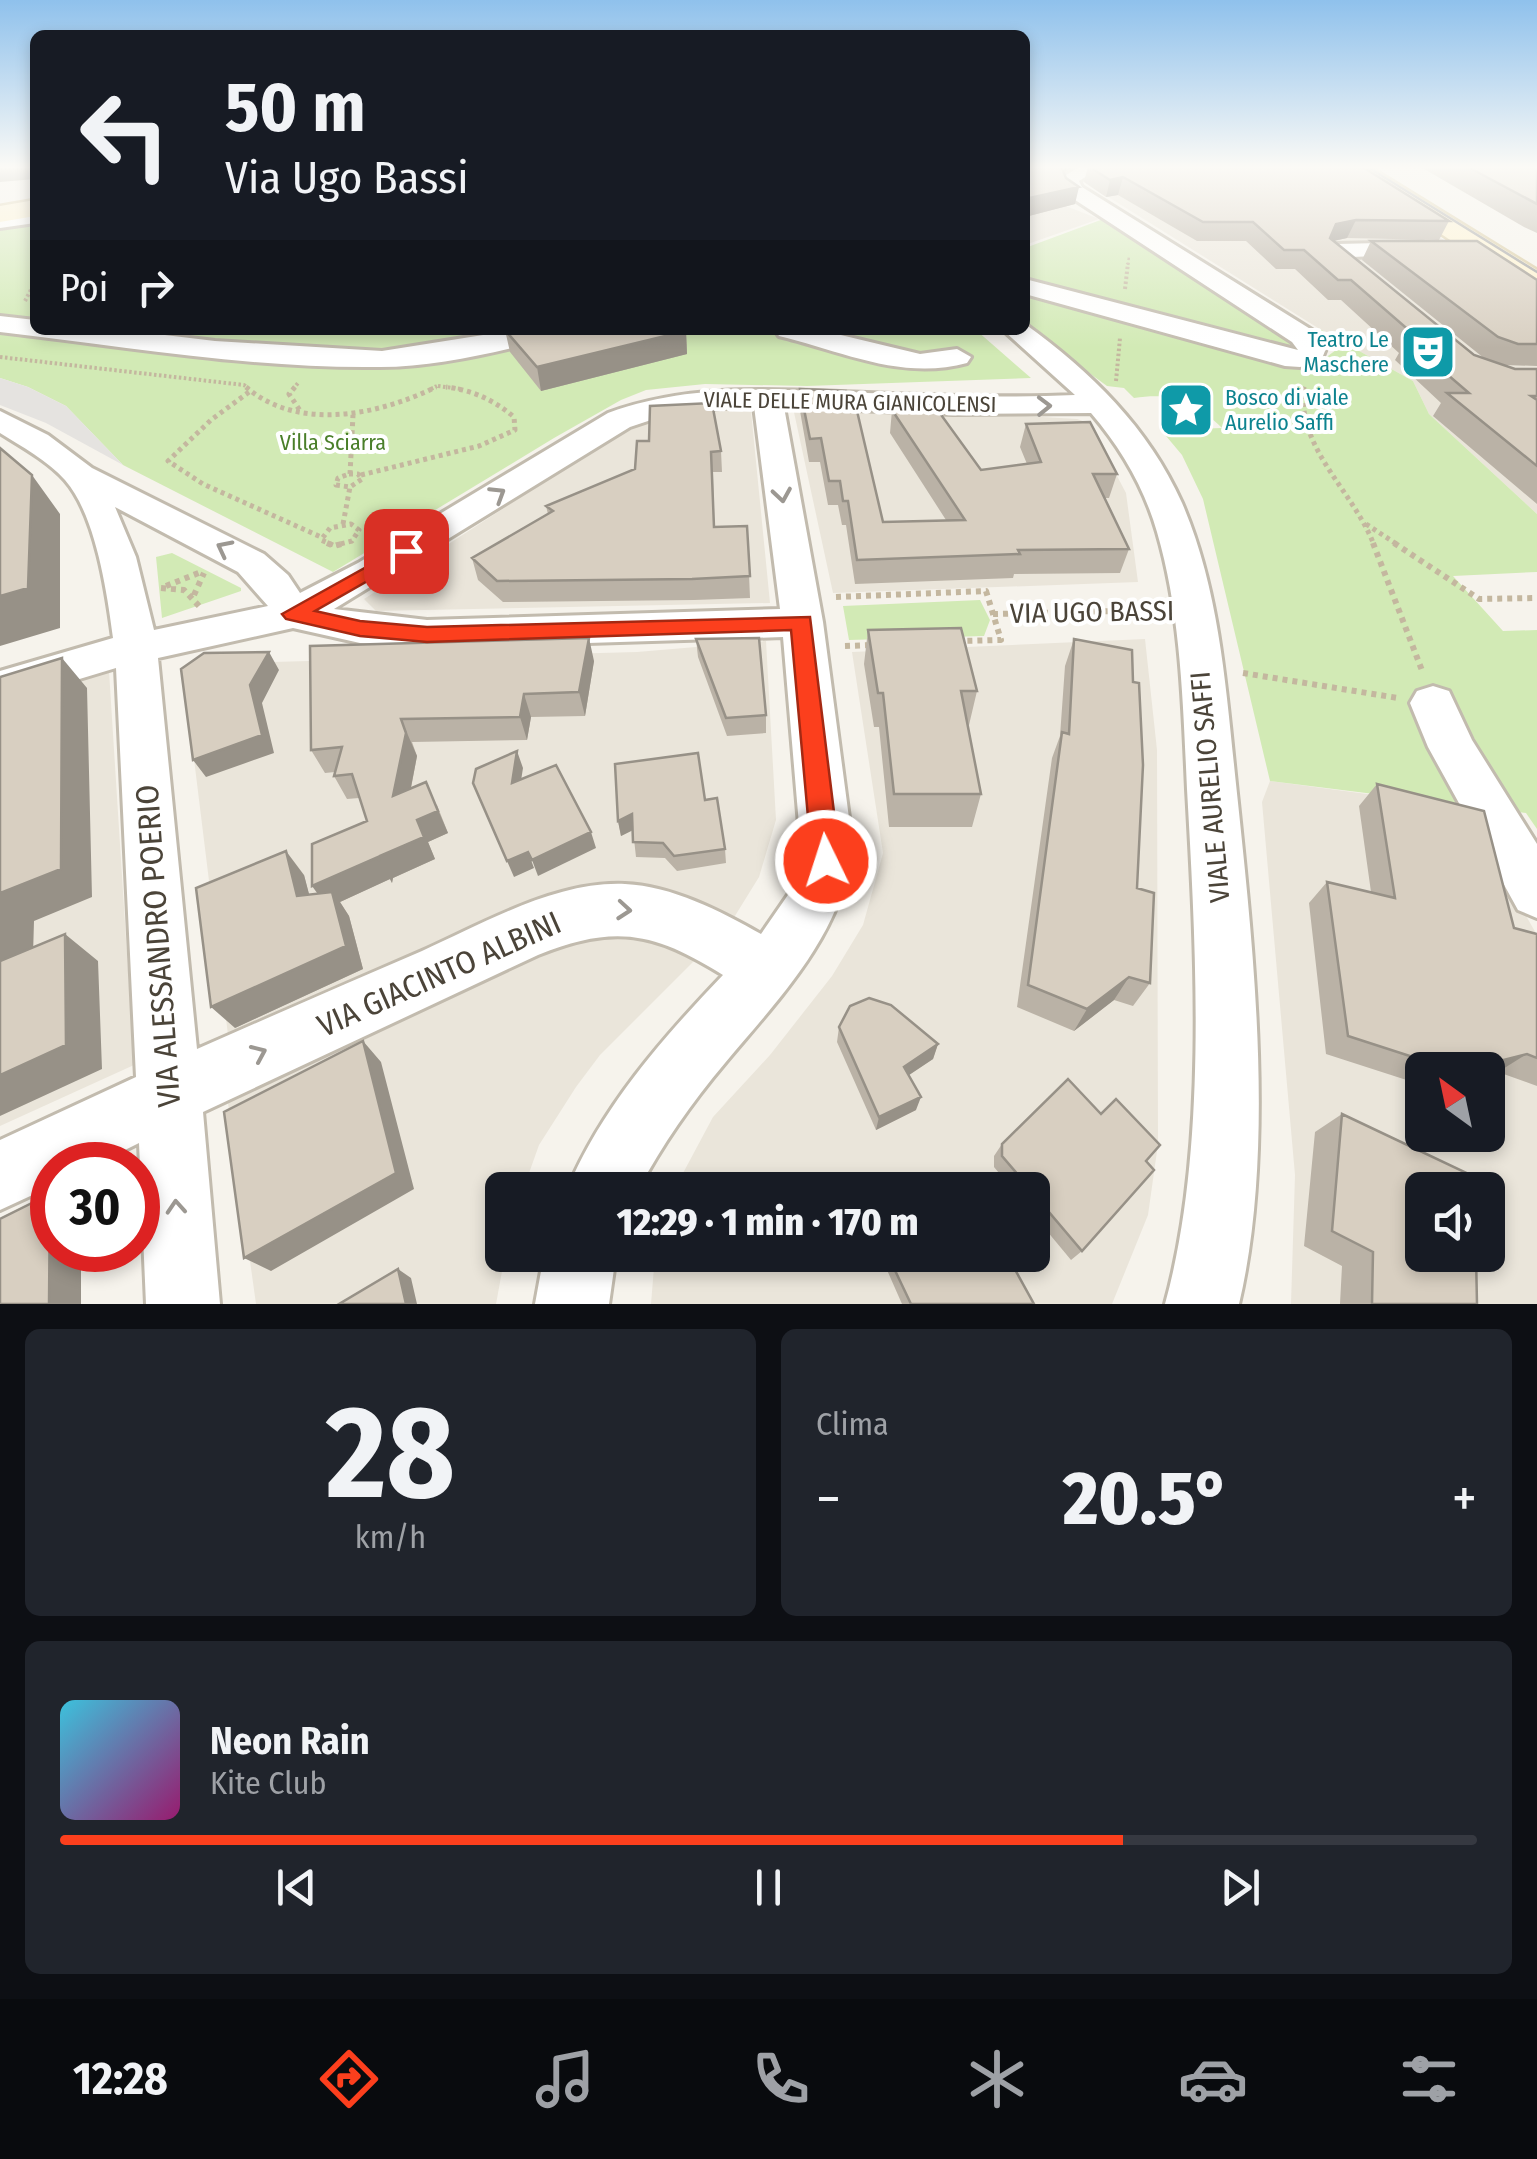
<!DOCTYPE html>
<html lang="it">
<meta charset="utf-8">
<style>
body{margin:0;font-family:"Fira Sans Condensed",sans-serif;background:#20242c;color:#f1f3f6;height:100vh;display:flex;flex-direction:column;font-size:38px;white-space:nowrap}
*{box-sizing:border-box;margin:0}
p{font-size:32px;color:#9ea1a6}
.icon{flex:none;width:55px;height:55px;fill:none;stroke:currentColor;stroke-width:2;stroke-linecap:round;stroke-linejoin:round}
.map{position:relative;height:1304px;overflow:hidden}
.drawer{display:flex;flex-direction:column;gap:25px;padding:25px;background:#0d0f14;flex:1}
.drawer>*{flex:none}
.banner{position:absolute;left:30px;top:30px;width:1000px;height:305px;border-radius:15px;box-shadow:0 5px 15px #0003;background:#171b24;color:#f1f3f6;overflow:hidden}
.needle{width:65px;rotate:327deg}
.controls{position:absolute;left:1405px;top:1052px;display:grid;gap:20px}
.controls a{display:grid;place-items:center;width:100px;height:100px;border-radius:15px;background:#171b24;box-shadow:0 5px 15px #0003;font-size:50px}
.speed{position:absolute;left:30px;top:1142px;display:flex;gap:20px;font-size:50px;font-weight:700;text-align:center}
.speed>*{display:grid;place-content:center;width:130px;height:130px;border-radius:50%;background:#171b24;box-shadow:0 5px 15px #0003;line-height:1}
.speed .limit{border:15px solid #d22;background:#fff;color:#111}
.pin{position:absolute;display:grid;place-items:center;width:85px;height:85px;color:#fff;margin:-42px;border-radius:20px;box-shadow:0 5px 15px #0006}
.me{position:absolute;width:110px;margin:-55px;rotate:356deg;stroke-linejoin:round;filter:drop-shadow(0 0 8px #0008)}
.turn{display:flex;align-items:center;gap:35px;height:210px;padding:0 30px;font-size:45px}
.turn .icon{width:130px;height:130px;stroke-width:2.5}
.turn b{display:block;font-size:70px;line-height:85px}
.then{display:flex;align-items:center;height:95px;padding:0 30px;background:#0003;gap:20px;font-size:38px}
.big{font-size:75px;font-weight:800;line-height:1.1}
.drawer .widget{flex:1;display:flex;flex-direction:column;justify-content:center;gap:15px;min-width:0;padding:0 35px;border-radius:15px;background:#20242c}
.drawer .dial{align-items:center;gap:0}
.dial b{font-size:130px;line-height:1}
.song{display:flex;align-items:center;gap:30px}
.cover{width:120px;height:120px;border-radius:15px;background:linear-gradient(135deg,hsl(190 70% 55%),hsl(320 70% 35%))}
.played{height:10px;border-radius:5px;background:linear-gradient(90deg,#fc3f1d 75%,#363941 75%)}
.keys{display:flex;justify-content:space-around;direction:ltr}
.heat{display:flex;justify-content:space-between;align-items:center;font-size:55px;direction:ltr}
.drawer .tiles{flex:1;display:grid;gap:25px;grid-template-columns:1fr 1fr}
.widget:last-child{grid-column:span 2}
.trip{position:absolute;left:485px;top:1172px;width:565px;height:100px;border-radius:15px;background:#171b24;box-shadow:0 5px 15px #0003;font-weight:800;line-height:100px;text-align:center}
.tabs{display:flex;height:160px;justify-content:space-around;align-items:center;background:#090b0e;color:#9ea1a6}
.tabs .icon{width:70px;height:70px}
.tabs .current{color:#fc3f1d}
.tabs b{font-size:45px;color:#f1f3f6}
.map>svg:first-child{display:block}
.residential{fill:#eae5da;fill-rule:evenodd}
.green{fill:#d2eab5}
.parking{fill:#e5e3e0}
.lines{fill:none;stroke-linecap:round;stroke-linejoin:round}
.street-casing{stroke:#c2bbae;stroke-width:6}
.secondary-casing{stroke:#d6c79b;stroke-width:5}
.path-far3{stroke:#c4b79f;stroke-width:2.5;stroke-dasharray:2.5 2.5;stroke-linecap:butt}
.path-far2{stroke:#c4b79f;stroke-width:4;stroke-dasharray:2.5 2.5;stroke-linecap:butt}
.path-far1{stroke:#c4b79f;stroke-width:5;stroke-dasharray:4 4;stroke-linecap:butt}
.path{stroke:#c4b79f;stroke-width:6;stroke-dasharray:5 5;stroke-linecap:butt}
.street{fill:#fff;fill-rule:evenodd}
.secondary{fill:#fff3cd;fill-rule:evenodd}
.tram{stroke:#9a9a9a;stroke-width:2.5}
.wall{fill:#bab2a6}
.shaded-wall{fill:#979187}
.building{fill:#d8cfc1;stroke:#979187;stroke-width:2.5}
.oneway{stroke:#9c9892}
.route{fill:#fc3f1d;stroke:#a42913;stroke-width:2.5}
.labels{text-anchor:middle;dominant-baseline:central;stroke-width:8;stroke-linejoin:round;paint-order:stroke}
.far-culture-label{font-size:22px;fill:#0d838f;stroke:#fff;text-anchor:end}
.far-street-label{font-size:22px;fill:#4b4439;stroke:#fff}
.far-park-label{font-size:22px;fill:#4a7f2a;stroke:#fff}
.street-label{font-size:28px;fill:#4b4439;stroke:#fff}
.near-street-label{font-size:32px;fill:#4b4439;stroke:#fff}
</style>
<div class="map">
<svg width="1537" height="1304" viewBox="0 0 1537 1304">
<rect width="100%" height="100%" fill="#f6f3ec"/>
<path class="residential" d="M1333,166L1537,302V514L1429,414L1413,381L1318,328L1086,183Z
M1025,190L1099,219L1025,245Z
M750,401L770,603L376,611L364,599L607,441L651,417Z
M792,403L1077,419L1089,423L1126,493L1138,582L833,593Z
M1145,639L1157,750L1158,1144L1148,1215L1112,1304H651L655,1255H1032V1190H674L713,1117L770,1055L832,976L863,925L883,853L852,652Z
M766,641L776,820L759,877L730,924L693,904L229,1043L184,678L202,664L637,652Z
M109,671L134,1065L0,1126V706Z
M1270,781L1464,807L1537,935V1304H1291L1295,1175L1262,802ZM1422,1070H1488V1135H1422ZM1422,1190H1488V1255H1422Z
M624,930L700,955L600,1055L576,1087L539,1145L523,1190H502L505,1255L496,1304H256L228,1103L586,933Z"/>
<path class="green" d="M35,213V330H976L1031,378L807,386L705,384L646,390L621,400L554,438L333,572L123,465L66,406L28,387L0,378V218Z
M1106,218L1297,344L1299,349L1293,352L1025,280V248Z
M1025,293L1297,367H1313L1336,350L1306,330L1318,328L1413,381L1429,414L1537,514V572L1453,576L1503,631L1537,630V829L1526,813L1270,781L1203,499L1182,455L1161,430L1222,428C1195,401 1173,392 1134,398L1124,388L1107,386L1025,326Z
M172,553L241,588V591L162,618L156,557Z
M980,600L990,620L984,636L849,640L843,606Z"/>
<path class="parking" d="M0,378L28,387L66,406L123,465L46,423L0,405Z"/>
<g class="lines">
<g class="street-casing">
<path id="street" d="M1081,166H1103L1079,181L1082,187L1312,330L1327,346L1321,361L1300,367L1285,366L1025,294V279L1298,350L1292,342L1066,194L1059,179Z
M35,211V223L0,228V216Z
M1423,242L1434,249L1431,254L1351,257L1380,283L1368,290C1352,286 1330,268 1326,251L1337,244Z
M0,316L35,320V330H123L215,341L382,351L514,330H565L561,336C504,350 440,367 380,367C255,369 122,346 0,332Z
M1025,324C1091,372 1148,427 1182,503C1220,591 1226,690 1236,784C1253,945 1276,1147 1239,1304H1165C1208,1149 1196,949 1187,789C1183,703 1181,614 1157,532C1144,487 1121,448 1091,413L953,414L784,407L823,622L853,848C840,937 781,996 725,1063C692,1102 662,1145 638,1190H567C602,1107 662,1039 723,975C654,932 615,924 538,955L203,1112L220,1304H146L139,1143L95,1165H52V1186L0,1210V1140L136,1077L116,668L0,703V671L113,638C107,593 96,515 65,480C48,461 21,446 0,433V411L48,435L92,468L264,554L288,575L300,593L358,563L608,413C694,382 777,390 867,393C936,396 1006,398 1075,395L1003,330H1025ZM754,406L780,609L427,620L334,609L630,427L678,411ZM115,507L238,572L268,606L154,630L136,557ZM293,628L360,643L427,648L783,637L801,848L790,892L761,934C720,911 672,886 625,884C556,881 484,923 422,951C347,983 272,1016 197,1049L158,658Z
M775,330H820L920,354L957,349L971,357L967,363C902,381 841,351 779,336Z
M1433,686L1449,691L1472,740L1537,844V918L1518,910L1428,747L1410,703L1417,691Z
M544,1255H616L609,1304H535Z"/>
</g>
<g class="secondary-casing">
<path id="secondary" d="M1340,166H1368L1537,270V293L1526,291Z
M35,200V216L0,222V206Z"/>
</g>
<path class="path-far3" d="M1128,265L1129,256"/>
<path class="path-far2" d="M1125,289L1128,263
M25,301L35,282
M0,357L244,385L249,389
M1116,381L1120,338
M438,386L461,389
M293,389L298,383
M431,389L437,386
M1303,389L1304,385"/>
<path class="path-far1" d="M246,387C298,432 379,415 436,387
M295,387L289,394L301,412
M1304,387C1296,448 1353,490 1374,545
M249,392L211,420L168,461L203,484L321,537
M349,474H358L362,479L350,487L336,485L338,478Z
M350,474L353,415
M361,475L479,446L515,430L514,417C494,400 472,390 446,387
M343,524L350,487
M1366,524L1398,545
M333,545L321,540L330,528L351,524L359,530L352,541L336,545"/>
<path class="path" d="M327,543L334,546L345,543
M1373,543L1423,673
M1394,543L1479,599L1537,598
M166,586L201,572
M161,588L184,590L199,606
M194,595L204,573
M836,597L986,591L1001,640L959,641
M993,614L1157,610
M845,646L872,645
M1243,673L1398,698"/>
<use href="#street" class="street"/>
<use href="#secondary" class="secondary"/>
<path class="tram" d="M1366,166L1537,272"/>
</g>
<path class="wall" d="M1025,166L1064,172L1075,204L1025,217Z
M1088,166L1449,221L1439,240L1347,238L1334,241L1474,355L1485,359L1362,260L1371,241L1537,280V366L1505,365L1515,369H1537V504L1433,416L1441,403L1395,360L1399,353L1341,300H1328L1295,269H1276L1246,241H1197L1118,195L1106,197L1084,182Z
M1419,166H1537V233L1524,227Z
M505,330L686,331L687,354L541,391L510,352Z
M800,389L883,522L946,520L890,433L892,410L981,470L1027,464L1020,447L1026,424L1117,474L1109,498H1104L1129,549L1120,573L1014,574L1013,578L855,584L846,525H842L838,505H828L820,462H809L800,411Z
M649,441L721,451L722,472H713L714,527L747,526L750,598L694,600L503,602L478,580L472,558L548,514L546,506L635,469Z
M868,630L977,691L969,725H968L981,794L972,827H889L879,727H874L864,664Z
M696,639L766,715V733L727,736L698,657Z
M1074,639L1137,888L1150,983L1133,1006L1114,1000L1074,1031L1017,1007L1052,758L1060,736L1065,666Z
M310,646L594,661L585,716L531,717L527,740L412,742L417,756L411,788L437,805L448,833L428,842L435,859L393,878L392,883L390,879L340,902L349,916L363,969L235,1028L304,875L309,895L318,893L367,821L359,798L347,799L334,776L335,772L325,773L311,750Z
M1377,784L1514,928L1537,934V1086L1498,1072L1488,1070H1422V1085L1326,1054L1309,903L1327,882L1371,892L1359,806Z
M705,800L725,849L726,863L677,871L665,858L636,857L633,830L621,836L618,821Z
M839,1027L938,1044L933,1059L909,1075L916,1110L876,1130L837,1042Z
M1342,1114L1477,1304H1340L1342,1266L1304,1246L1315,1132Z
M1002,1144L1146,1161L1082,1251L1071,1260L1032,1213V1190H1013L994,1167V1156Z
M891,1262L1034,1304H902L887,1270Z"/>
<path class="shaded-wall" d="M23,166H35V179L0,182V168Z
M1058,166H1075L1055,178Z
M1123,177L1118,195L1106,197L1110,180Z
M1079,187L1075,204L1025,217L1029,199Z
M1356,220L1347,238L1328,242L1336,224Z
M686,331L687,354L541,391L537,367Z
M32,475L60,514V628L0,646V596Z
M589,638L594,661L585,716L579,692Z
M269,652L279,670L262,703L274,753L206,777L193,760L250,685Z
M62,658L87,688L92,897L34,921L32,989L0,967V893Z
M524,694L531,717L527,740L520,717Z
M401,719L417,756L405,818L393,796Z
M517,751L523,768L518,800L512,783Z
M426,782L448,833L428,842L435,859L393,878L392,883L390,879L340,902L349,916L363,969L235,1028L211,1007L328,908L312,886L380,856L417,820Z
M632,814L635,829L621,836L618,821Z
M591,832L596,848L538,876L532,860Z
M286,851L304,875L316,920L297,896Z
M528,852L534,868L514,877L507,861Z
M65,934L98,961L102,1069L0,1116V1075Z
M1129,977L1114,1000L1074,1031L1087,1009Z
M363,1041L381,1062L414,1189L271,1271L244,1258Z
M938,1044L933,1059L900,1081L904,1067Z
M1527,1054L1498,1072L1488,1074V1070H1464Z
M921,1097L916,1110L876,1130L879,1117Z
M50,1194L52,1196V1250H81V1304H49Z
M398,1269L411,1278L417,1304H406Z"/>
<path class="building" d="M1025,166H1061L1066,178L1079,187L1025,199Z
M1088,166H1361L1449,221L1356,220L1336,224L1330,238L1474,355L1515,369H1537V396H1531L1537,400V466L1447,393H1469L1406,339H1419L1351,280H1338L1304,250H1284L1253,222H1203L1123,177L1110,180Z
M1466,166H1537V204Z
M1371,241H1477L1537,280V344H1518L1498,337Z
M505,330H684L686,331L537,367Z
M800,389L846,391L852,411H857L883,522L965,520L892,410L934,405L981,470L1041,462L1026,424L1090,422L1117,474H1093L1129,549L1018,550L1020,554L857,560L848,501H843L840,481H829L821,438L810,439Z
M712,403L721,451L711,452L714,527L747,526L750,576L692,579L497,581L472,558L553,511L546,506L635,469L637,441H649L650,406Z
M0,448L32,475L28,588L0,596Z
M961,628L977,691H961L981,794H894L883,693H878L868,630Z
M589,638L579,692L524,694L520,717L401,719L406,733L393,796L426,782L438,811L417,820L424,837L380,856L379,861L378,857L312,886V844L367,821L352,774L334,776L342,747L311,750L310,646Z
M759,638L766,715L726,718L696,639Z
M1074,639L1132,650L1133,682L1139,683L1143,765L1137,888L1154,893L1150,983L1129,977L1087,1009L1028,985L1062,732L1069,734Z
M269,652L250,685L262,735L193,760L181,669L204,653Z
M62,658L61,869L0,893V677Z
M517,751L512,783L556,765L591,832L532,860L528,852L507,861L473,783L476,769Z
M698,753L705,800L717,798L725,849L674,856L663,843L633,842L632,814L618,821L615,764Z
M1377,784L1484,811L1514,928L1537,934V1058L1527,1054L1464,1070H1453L1348,1036L1327,882L1395,898Z
M286,851L297,896L332,892L346,946L211,1007L196,888Z
M65,934L66,1045L0,1075V961Z
M869,998L891,1005L938,1044L904,1067L921,1097L879,1117L839,1027L850,1006Z
M363,1041L396,1173L244,1258L224,1112Z
M1068,1079L1101,1114L1116,1099L1160,1145L1146,1161L1154,1170L1082,1251L1032,1192V1190H1031L1002,1156V1144Z
M1342,1114L1473,1176L1474,1190H1422V1255H1476L1477,1304H1372L1373,1252L1332,1231Z
M50,1194L49,1304H0V1219Z
M903,1255H1007L1034,1304H911L891,1262Z
M398,1269L406,1304H339Z"/>
<defs><path id="oneway-chevron" d="M-2-3.5L2.5 0L-2 3.5" fill="none" stroke-width="1.6" stroke-linecap="round" stroke-linejoin="round" transform="scale(2.5)"/></defs>
<g class="oneway">
<use href="#oneway-chevron" transform="translate(1044 406) rotate(-1)"/>
<use href="#oneway-chevron" transform="translate(498 494) rotate(-32)"/>
<use href="#oneway-chevron" transform="translate(782 495) rotate(81)"/>
<use href="#oneway-chevron" transform="translate(224 548) rotate(-153)"/>
<use href="#oneway-chevron" transform="translate(624 910) rotate(5)"/>
<use href="#oneway-chevron" transform="translate(259 1053) rotate(-24)"/>
<use href="#oneway-chevron" transform="translate(176 1207) rotate(-94)"/>
</g>
<linearGradient id="sky" x2="0" y2="1"><stop stop-color="#8fc1ec"/><stop offset="0.48" stop-color="#fbfaf6"/><stop offset="1" stop-color="#fbfaf6" stop-opacity="0"/></linearGradient>
<rect width="1537" height="348" fill="url(#sky)"/>
<path class="route" d="M406,545L416,551L413,555L315,611L360,621L427,627L810,617L840,861L836,870L826,873L816,870L812,861L791,630L427,642L360,636L286,619L282,614Z"/>
<defs>
<g id="theatre-square" transform="scale(2.875)"><rect x="-9" y="-9" width="18" height="18" rx="4" fill="#0f9aa8" stroke="#fff"/><path d="M-5-5.5Q0-4 5-5.5V0Q5 5 0 6Q-5 5-5 0ZM-3.3-2.5H-1v1.5H-3.3ZM1-2.5H3.3v1.5H1ZM-2.8 1Q0 5.5 2.8 1Z" fill="#fff"/></g>
<g id="sight-square" transform="scale(2.875)"><rect x="-9" y="-9" width="18" height="18" rx="4" fill="#0f9aa8" stroke="#fff"/><path d="M0-6L1.8-2.2L6-1.7L2.9 1.2L3.7 5.4L0 3.3L-3.7 5.4L-2.9 1.2L-6-1.7L-1.8-2.2Z" fill="#fff"/></g>
</defs>
<g fill-rule="evenodd">
<use href="#theatre-square" x="1428" y="352"/>
<use href="#sight-square" x="1186" y="410"/>
</g>
<g class="labels">
<g class="far-culture-label">
<text x="1389" y="339">Teatro Le<tspan x="1389" dy="25">Maschere</tspan></text>
<text x="1225" y="397" text-anchor="start">Bosco di viale<tspan x="1225" dy="25">Aurelio Saffi</tspan></text>
</g>
<g class="far-street-label">
<text transform="translate(850 402) rotate(1)">VIALE DELLE MURA GIANICOLENSI</text>
</g>
<g class="far-park-label">
<text x="333" y="442">Villa Sciarra</text>
</g>
<g class="street-label">
<text transform="translate(1092 612) rotate(-1)">VIA UGO BASSI</text>
<text transform="translate(1210 787) rotate(-95)">VIALE AURELIO SAFFI</text>
</g>
<g class="near-street-label">
<text transform="translate(158 946) rotate(-94)">VIA ALESSANDRO POERIO</text>
<text transform="translate(439 974) rotate(-24)">VIA GIACINTO ALBINI</text>
</g>
</g>
</svg>
<div class="controls">
<a><svg class="needle" viewBox="-14 -14 28 28"><path d="M0-13l5 13h-10z" fill="#e53935"/><path d="M0 13l5-13h-10z" fill="#9ea1a6"/></svg></a>
<a><svg class="icon" aria-label="sound" viewBox="0 0 24 24"><path d="M4 9h4l5-4v14l-5-4H4zM17 9q2 3 0 6"/></svg></a>
</div>
<div class="speed"><div class="limit">30</div></div>
<div class="pin" style="left:406px;top:551px;background:#d93025"><svg class="icon" aria-label="arrive" viewBox="0 0 24 24"><path d="M6 21V4h12l-3 4 3 4H6"/></svg></div>
<svg class="me" style="left:826px;top:861px" viewBox="-20 -20 40 40"><circle r="17" fill="#fc3f1d" stroke="#fff" stroke-width="3"/><path d="M0-11L8 9 0 5-8 9z" fill="#fff"/></svg>
<div class="trip">12:29 · 1 min · 170 m</div>
<div class="banner">
<div class="turn"><svg class="icon" aria-label="left" viewBox="0 0 24 24"><path d="M17 20v-9H6M10 6l-5 5 5 5"/></svg><div><b>50 m</b>Via Ugo Bassi</div></div>
<div class="then">Poi<svg class="icon" aria-label="right" viewBox="0 0 24 24"><path d="M7 20v-9h11M14 6l5 5-5 5"/></svg></div>
</div>
</div>
<section class="drawer">
<div class="tiles">
<div class="widget dial"><b>28</b><p>km/h</p></div>
<div class="widget"><p>Clima</p>
<div class="heat"><a>−</a><b class="big">20.5°</b><a>+</a></div>
</div>
<div class="widget">
<div class="song"><i class="cover"></i><div><b>Neon Rain</b><p>Kite Club</p></div></div>
<div class="played"></div>
<div class="keys"><svg class="icon" aria-label="previous" viewBox="0 0 24 24"><path d="M18 5L8 12l10 7zM5 5v14"/></svg><svg class="icon" aria-label="pause" viewBox="0 0 24 24"><path d="M8 5v14M16 5v14"/></svg><svg class="icon" aria-label="next" viewBox="0 0 24 24"><path d="M6 5l10 7-10 7zM19 5v14"/></svg></div>
</div>
</div>
</section>
<nav class="tabs">
<b>12:28</b>
<svg class="icon current" aria-label="directions" viewBox="0 0 24 24"><path d="M12 3l9 9-9 9-9-9zM9 14v-3h6M13 9l2 2-2 2"/></svg>
<svg class="icon" aria-label="music" viewBox="0 0 24 24"><path d="M9 18V5l10-2v13"/><circle cx="6" cy="18" r="3"/><circle cx="16" cy="16" r="3"/></svg>
<svg class="icon" aria-label="phone" viewBox="0 0 24 24"><path d="M5 4h4l2 5-3 2q2 4 5 5l2-3 5 2v4C11 20 4 13 5 4z"/></svg>
<svg class="icon" aria-label="climate" viewBox="0 0 24 24"><path d="M12 3v18M4 7l16 10M4 17L20 7"/></svg>
<svg class="icon" aria-label="car" viewBox="0 0 24 24"><path d="M5 17H2v-5l4-1 3-4h7l3 4 3 1v5h-3M9 17h6M6 11h13"/><circle cx="7" cy="17" r="2"/><circle cx="17" cy="17" r="2"/></svg>
<svg class="icon" aria-label="filters" viewBox="0 0 24 24"><path d="M4 7h16M4 17h16"/><circle cx="9" cy="7" r="2"/><circle cx="15" cy="17" r="2"/></svg>
</nav>
